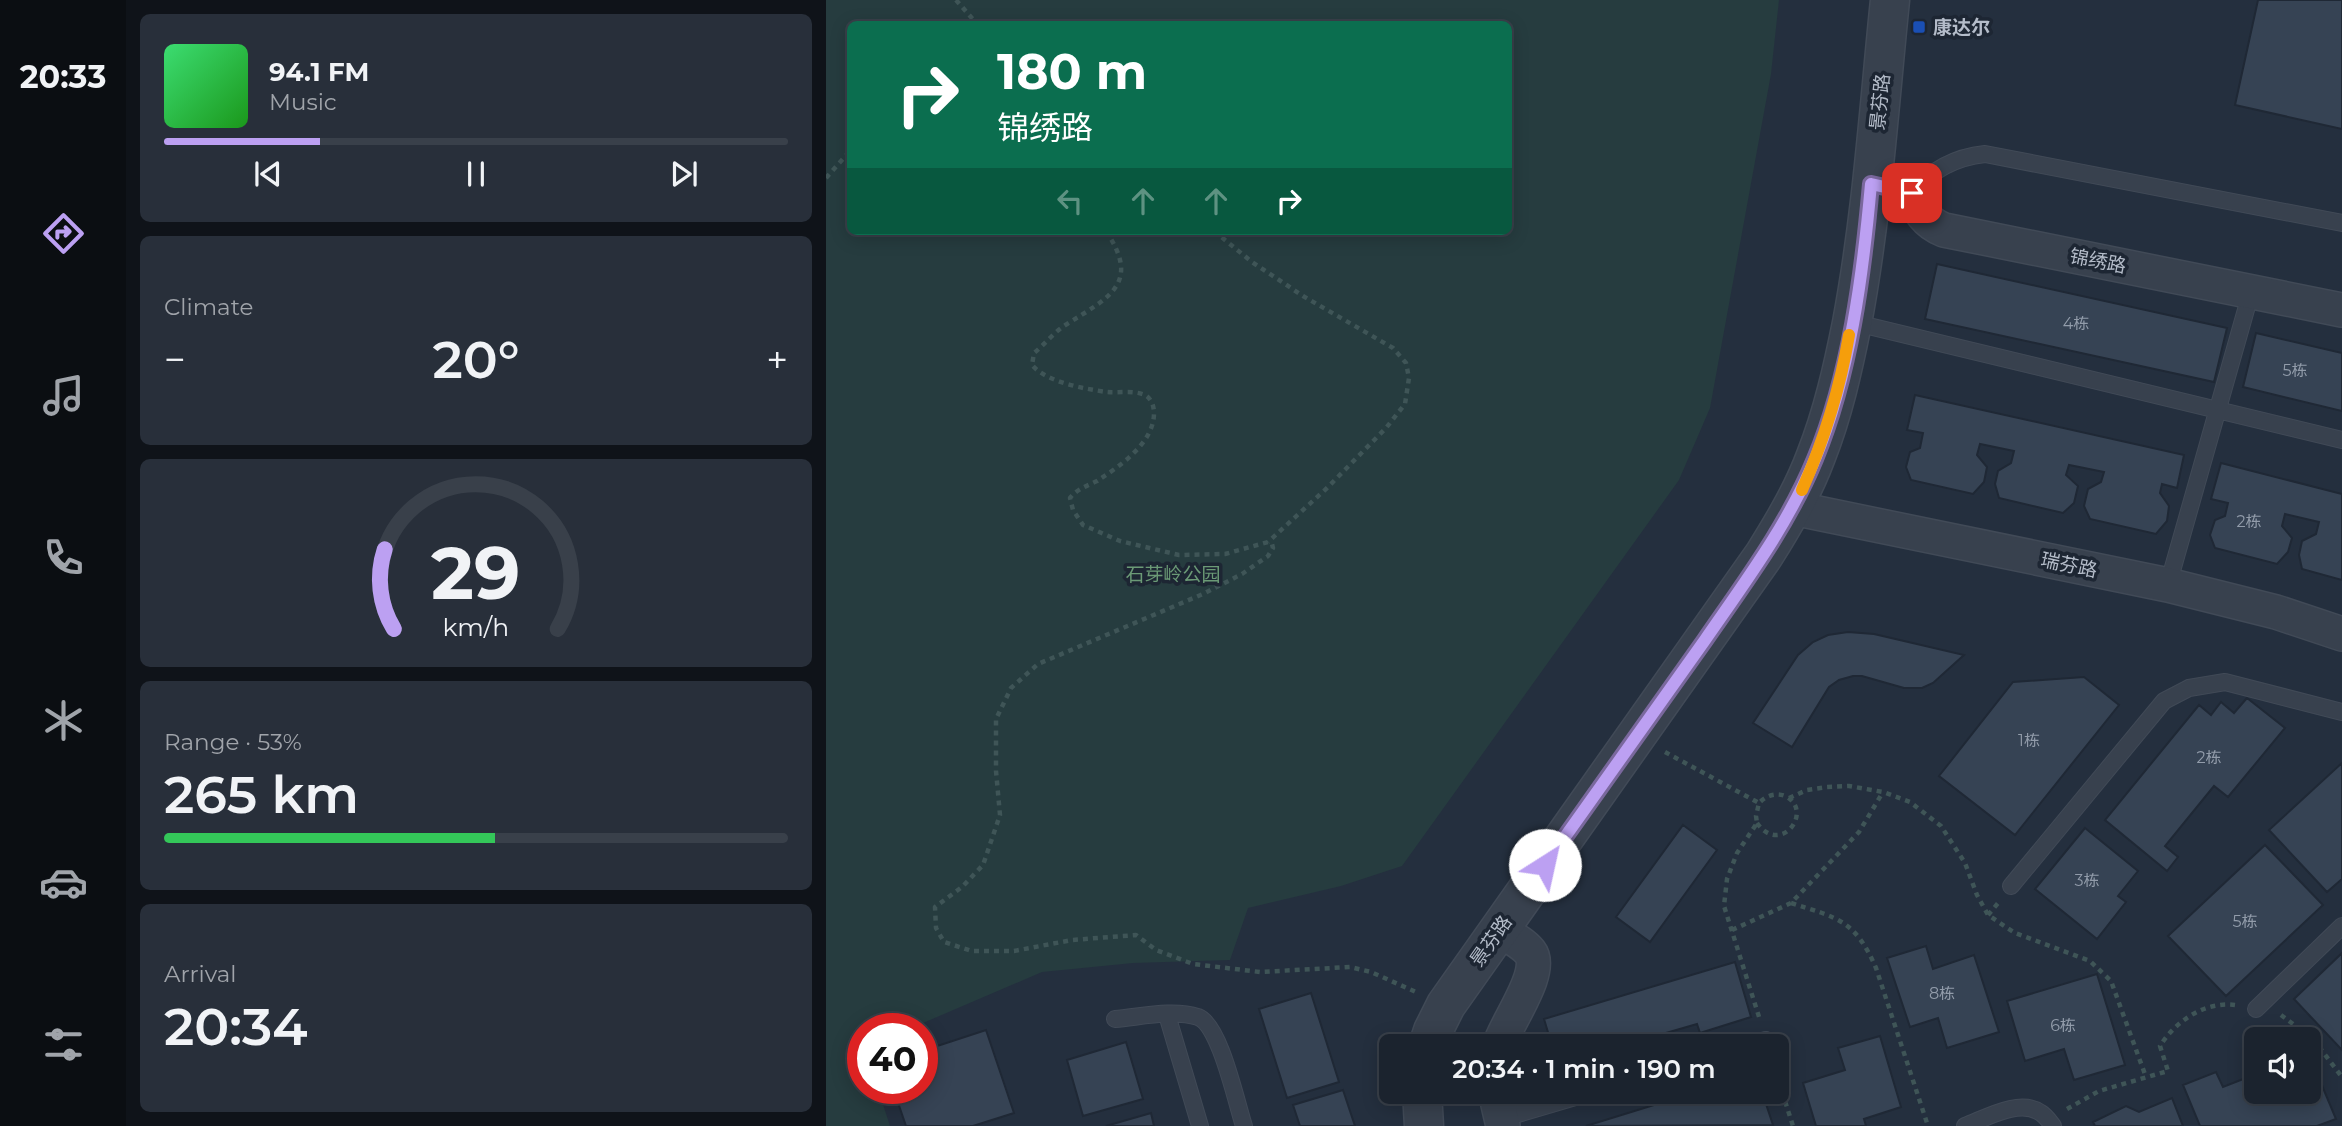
<!DOCTYPE html>
<meta charset="utf-8">
<style>
body{margin:0;font-family:Montserrat,"Noto Sans SC",sans-serif;background:#282f3a;color:#f1f3f6;height:100vh;display:flex;flex-direction:column;font-size:26px;white-space:nowrap}
*{box-sizing:border-box;margin:0}
p{font-size:23px;color:#a0a4aa}
.icon{flex:none;width:38px;height:38px;fill:none;stroke:currentColor;stroke-width:2;stroke-linecap:round;stroke-linejoin:round}
.map{position:relative;flex:1;overflow:hidden}
.side{display:flex;flex-direction:column;gap:14px;padding:14px;background:#0f1319;width:700px}
.side>*{flex:none}
.top-card{position:absolute;left:21px;top:21px;width:665px;height:214px;border-radius:10px;box-shadow:0 4px 18px #0003,0 0 0 2px #39404a;background:#0b6e4f;color:#fff;overflow:hidden}
.controls{position:absolute;left:1418px;top:1027px;display:grid;gap:14px}
.controls a{display:grid;place-items:center;width:77px;height:77px;border-radius:10px;background:#1b232e;box-shadow:0 4px 18px #0003,0 0 0 2px #39404a;font-size:35px}
.speed{position:absolute;left:21px;top:1013px;display:flex;gap:14px;font-size:35px;font-weight:700;text-align:center}
.speed>*{display:grid;place-content:center;width:91px;height:91px;border-radius:50%;background:#1b232e;box-shadow:0 4px 18px #0003,0 0 0 2px #39404a;line-height:1}
.speed .limit{border:10px solid #d22;background:#fff;color:#111}
.pin{position:absolute;display:grid;place-items:center;width:60px;height:60px;color:#fff;margin:-30px;border-radius:14px;box-shadow:0 4px 10px #0006}
.me{position:absolute;width:77px;margin:-38px;rotate:35deg;stroke-linejoin:round;filter:drop-shadow(0 0 5px #0008)}
.turn{display:flex;align-items:center;gap:24px;height:147px;padding:0 35px;font-size:32px}
.turn .icon{width:91px;height:91px;stroke-width:2.5}
.turn b{display:block;font-size:49px;line-height:60px}
.lanes{display:flex;align-items:center;height:66px;padding:0 35px;background:#0003;justify-content:center;gap:35px;direction:ltr}
.lanes .off{opacity:.35}
.big{font-size:52px;font-weight:600;line-height:1.1}
.side .widget{flex:1;display:flex;flex-direction:column;justify-content:center;gap:10px;min-width:0;padding:0 24px;border-radius:10px;background:#282f3a}
.side .dial{align-items:center;gap:0}
.dial svg{height:182px;overflow:visible;fill:none;stroke:#39404a;stroke-width:7;stroke-linecap:round;text-anchor:middle}
.dial text{fill:#f1f3f6;stroke:none}
.song{display:flex;align-items:center;gap:21px}
.cover{width:84px;height:84px;border-radius:10px;background:linear-gradient(135deg,hsl(140 70% 55%),hsl(120 70% 35%))}
.played{height:7px;border-radius:4px;background:linear-gradient(90deg,#bca0f2 25%,#39404a 25%)}
.keys{display:flex;justify-content:space-around;direction:ltr}
.heat{display:flex;justify-content:space-between;align-items:center;font-size:38px;direction:ltr}
.charge{height:10px;border-radius:5px;background:linear-gradient(90deg,#34c759 53%,#39404a 0)}
.trip{position:absolute;left:553px;top:1034px;width:410px;height:70px;border-radius:10px;background:#1b232e;box-shadow:0 4px 18px #0003,0 0 0 2px #39404a;font-weight:600;line-height:70px;text-align:center}
main{display:flex;flex:1;min-height:0}
.tabs{display:flex;flex-direction:column;width:126px;justify-content:space-around;align-items:center;background:#0b0e12;color:#a0a4aa}
.tabs .icon{width:49px;height:49px}
.tabs .selected{color:#bca0f2}
.tabs b{font-size:32px;color:#f1f3f6}
.map>svg:first-child{display:block}
.green{fill:#263c3f;fill-rule:evenodd}
.building{fill:#364354;stroke:#1f2835;stroke-width:2}
.lines{fill:none;stroke-linecap:round;stroke-linejoin:round}
.service-casing{stroke:#414a57;stroke-width:18}
.minor-casing{stroke:#414a57;stroke-width:36}
.tertiary-casing{stroke:#414a57;stroke-width:41}
.path{stroke:#3f5557;stroke-width:4.5;stroke-dasharray:5 5;stroke-linecap:butt}
.service{stroke:#38414e;stroke-width:16}
.minor{stroke:#38414e;stroke-width:33}
.tertiary{stroke:#38414e;stroke-width:38}
.route-casing{stroke:#7a689d;stroke-width:18}
.route{stroke:#bca0f2;stroke-width:12}
.slow{stroke:#f59e0b;stroke-width:12}
.transit-dot{fill:#1a4fb4;stroke:#1d2633;stroke-width:2.5}
.labels{text-anchor:middle;dominant-baseline:central;stroke-width:7;stroke-linejoin:round;paint-order:stroke}
.number-label{font-size:16px;fill:#929caa}
.poi-label{font-size:19px;font-weight:bold;fill:#b4bcc9;stroke:#1d2633;text-anchor:start}
.street-label{font-size:19px;fill:#b4bcc9;stroke:#1d2633}
.park-label{font-size:19px;fill:#6b9a76;stroke:#1d2633}
</style>
<main>
<nav class="tabs">
<b>20:33</b>
<svg class="icon selected" aria-label="directions" viewBox="0 0 24 24"><path d="M12 3l9 9-9 9-9-9zM9 14v-3h6M13 9l2 2-2 2"/></svg>
<svg class="icon" aria-label="music" viewBox="0 0 24 24"><path d="M9 18V5l10-2v13"/><circle cx="6" cy="18" r="3"/><circle cx="16" cy="16" r="3"/></svg>
<svg class="icon" aria-label="phone" viewBox="0 0 24 24"><path d="M5 4h4l2 5-3 2q2 4 5 5l2-3 5 2v4C11 20 4 13 5 4z"/></svg>
<svg class="icon" aria-label="climate" viewBox="0 0 24 24"><path d="M12 3v18M4 7l16 10M4 17L20 7"/></svg>
<svg class="icon" aria-label="car" viewBox="0 0 24 24"><path d="M5 17H2v-5l4-1 3-4h7l3 4 3 1v5h-3M9 17h6M6 11h13"/><circle cx="7" cy="17" r="2"/><circle cx="17" cy="17" r="2"/></svg>
<svg class="icon" aria-label="filters" viewBox="0 0 24 24"><path d="M4 7h16M4 17h16"/><circle cx="9" cy="7" r="2"/><circle cx="15" cy="17" r="2"/></svg>
</nav>
<section class="side">
<div class="widget">
<div class="song"><i class="cover"></i><div><b>94.1 FM</b><p>Music</p></div></div>
<div class="played"></div>
<div class="keys"><svg class="icon" aria-label="previous" viewBox="0 0 24 24"><path d="M18 5L8 12l10 7zM5 5v14"/></svg><svg class="icon" aria-label="pause" viewBox="0 0 24 24"><path d="M8 5v14M16 5v14"/></svg><svg class="icon" aria-label="next" viewBox="0 0 24 24"><path d="M6 5l10 7-10 7zM19 5v14"/></svg></div>
</div>
<div class="widget"><p>Climate</p>
<div class="heat"><a>−</a><b class="big">20°</b><a>+</a></div>
</div>
<div class="widget dial"><svg viewBox="0 0 100 80">
<path d="M14 69A42 42 0 1 1 86 69"/>
<path d="M14 69A42 42 0 0 1 10 34" stroke="#bca0f2"/>
<text x="50" y="56" font-size="32" font-weight="700">29</text>
<text x="50" y="72" font-size="11">km/h</text>
</svg></div>
<div class="widget"><p>Range · 53%</p><b class="big">265 km</b><div class="charge"></div></div>
<div class="widget"><p>Arrival</p><b class="big">20:34</b></div>
</section>
<div class="map">
<svg width="1516" height="1126" viewBox="0 0 1516 1126">
<rect width="100%" height="100%" fill="#242f3e"/>
<path class="green" d="M0,0H953L945,74L884,408L853,480L576,866L515,886L422,908L404,960L307,963L216,972L83,1029H37V1088L52,1089L64,1126H0ZM24,24H682V231H24Z"/>
<path class="building" d="M1432,0H1516V129L1409,105Z
M1111,264L1401,328L1388,382L1099,319Z
M1430,333L1516,353V411L1417,387Z
M1089,395L1358,455L1351,488L1336,484L1334,493L1343,506L1341,521L1330,534L1264,519L1258,506L1262,489L1275,482L1278,472L1243,465L1240,475L1252,486L1248,503L1237,513L1173,498L1169,484L1172,471L1185,463L1188,451L1154,444L1151,455L1161,467L1158,482L1147,494L1085,480L1080,467L1084,452L1094,448L1097,433L1081,430Z
M1395,463L1516,494V580L1476,569L1473,555L1476,541L1490,534L1493,522L1459,514L1456,526L1466,538L1462,552L1451,564L1389,548L1384,535L1389,520L1399,516L1402,503L1385,499Z
M1022,632L1048,634L1138,655L1107,683L1096,688H1078L1036,676H1027L1013,680L1003,687L966,747L927,723L972,655L987,642L1002,635Z
M1258,677L1293,705L1189,835L1113,776L1187,682Z
M1421,698L1459,728L1402,797L1388,786L1339,846L1352,857L1341,871L1279,820L1373,705L1385,715L1395,702L1408,713Z
M1516,763V879L1501,892L1443,830Z
M857,825L891,850L824,942L790,917Z
M1259,828L1312,871L1292,896L1300,902L1271,939L1209,889Z
M1439,845L1497,905L1400,996L1342,936Z
M1100,946L1107,969L1148,955L1173,1032L1121,1048L1112,1018L1084,1027L1061,958Z
M1516,953V1050L1468,999Z
M909,962L925,1017L874,1033L871,1024L795,1046H709L708,1044L724,1039L718,1019Z
M1271,974L1299,1065L1248,1080L1238,1049L1199,1061L1181,1001Z
M485,993L513,1082L461,1098L433,1009Z
M160,1030L188,1113L147,1126H80L67,1088H96V1051Z
M1054,1036L1075,1107L1038,1119L1040,1126H990L977,1083L1019,1070L1012,1048Z
M300,1042L317,1099L257,1116L241,1060Z
M1482,1052L1510,1119L1491,1126H1374L1357,1085L1390,1072L1397,1087L1430,1074V1092H1482Z
M517,1090L529,1126H474L467,1105Z
M870,1092H936L947,1125L760,1126Z
M1346,1098L1357,1126H1269L1267,1122L1300,1106L1313,1112Z
M325,1113L328,1126H280Z"/>
<g class="lines">
<g class="service-casing">
<path id="service" d="M1086,193C1105,170 1130,157 1159,154L1516,223
M1026,322L1516,440
M1342,585L1425,292
M1185,886L1338,701L1363,688L1399,682L1516,712
M1430,1009L1516,926
M341,1015L374,1126
M289,1019C314,1017 347,1009 372,1017C394,1025 410,1102 418,1126
M919,1046L940,1040
M675,1119L766,1092
M1139,1126C1160,1118 1194,1098 1215,1113C1220,1116 1224,1122 1227,1126"/>
</g>
<g class="minor-casing">
<path id="minor" d="M1045,184L1086,193C1092,210 1100,223 1118,230L1516,310
M967,508L1342,585L1450,612L1516,634
M673,1046C680,1023 719,971 704,952C697,943 683,936 673,930
M669,1092L677,1126"/>
</g>
<g class="tertiary-casing">
<path id="tertiary" d="M602,1046L607,1031L620,1005L938,555C958,523 977,491 990,456C1007,413 1017,368 1026,323C1046,216 1053,108 1064,0
M596,1092L598,1126"/>
</g>
<path class="path" d="M130,0L151,24
M0,178L24,151
M280,231C315,283 284,297 241,324C229,331 219,344 208,353L206,365C220,382 259,389 281,392C293,393 307,390 319,395C326,399 328,407 328,413C328,443 294,466 271,481C261,486 251,489 244,498L247,510L257,525L294,541L353,555L399,554L442,542L446,544L447,548L442,556L416,574L377,594L212,664L185,688L170,719V771L174,815L157,865L136,887L109,907L110,928L118,942L146,951H188L246,940L310,935L330,950L367,964L434,972L524,967L545,972L590,992
M388,231L426,262L477,296L567,348L580,363L583,378L579,404L560,428L501,488L442,542
M839,752L933,803
M963,798L981,790L1001,787L1023,786L1057,792L1084,802L1115,826L1139,863L1151,895L1162,915L1189,933L1264,961L1285,981L1320,1077
M931,823C955,857 989,810 959,796C949,792 940,796 933,803L930,816L931,823L911,853L901,879L898,906L934,1020
M965,903C1012,918 1029,920 1050,968L1102,1126
M1162,915L1173,902
M906,930L965,903L1033,832L1057,792
M1455,1015L1487,1039L1516,1077
M950,1073L967,1126
M1241,1109L1273,1091L1342,1071L1334,1046C1349,1022 1378,1001 1409,1005"/>
<use href="#service" class="service"/>
<use href="#minor" class="minor"/>
<use href="#tertiary" class="tertiary"/>
</g>
<g class="lines">
<g class="route-casing">
<path id="route" d="M719,865C772,790 826,715 879,640C919,582 962,525 989,459C1024,375 1037,274 1045,184L1086,193"/>
</g>
<use href="#route" class="route"/>
<path class="slow" d="M976,490C998,440 1014,389 1023,335"/>
</g>
<rect class="transit-dot" x="1086" y="20" width="14" height="14" rx="3.5"/>
<g class="labels">
<g class="number-label">
<text x="1250" y="323">4栋</text>
<text x="1469" y="370">5栋</text>
<text x="1423" y="521">2栋</text>
<text x="1203" y="740">1栋</text>
<text x="1383" y="757">2栋</text>
<text x="1261" y="880">3栋</text>
<text x="1419" y="921">5栋</text>
<text x="1116" y="993">8栋</text>
<text x="1237" y="1025">6栋</text>
</g>
<g class="poi-label">
<text x="1107" y="27">康达尔</text>
</g>
<g class="street-label">
<text transform="translate(1054 102) rotate(-84)">景芬路</text>
<text transform="translate(1272 261) rotate(11)">锦绣路</text>
<text transform="translate(1243 565) rotate(12)">瑞芬路</text>
<text transform="translate(665 941) rotate(-55)">景芬路</text>
</g>
<g class="park-label">
<text x="347" y="574">石芽岭公园</text>
</g>
</g>
</svg>
<div class="controls">
<a><svg class="icon" aria-label="sound" viewBox="0 0 24 24"><path d="M4 9h4l5-4v14l-5-4H4zM17 9q2 3 0 6"/></svg></a>
</div>
<div class="speed"><div class="limit">40</div></div>
<div class="pin" style="left:1086px;top:193px;background:#d93025"><svg class="icon" aria-label="arrive" viewBox="0 0 24 24"><path d="M6 21V4h12l-3 4 3 4H6"/></svg></div>
<svg class="me" style="left:719px;top:865px" viewBox="-20 -20 40 40"><circle r="19" fill="#fff"/><path d="M0-13L10 11 0 6-10 11z" fill="#bca0f2"/></svg>
<div class="trip">20:34 · 1 min · 190 m</div>
<div class="top-card">
<div class="turn"><svg class="icon" aria-label="right" viewBox="0 0 24 24"><path d="M7 20v-9h11M14 6l5 5-5 5"/></svg><div><b>180 m</b>锦绣路</div></div>
<div class="lanes"><svg class="icon off" aria-label="left" viewBox="0 0 24 24"><path d="M17 20v-9H6M10 6l-5 5 5 5"/></svg><svg class="icon off" aria-label="ahead" viewBox="0 0 24 24"><path d="M12 20V5M6 11l6-6 6 6"/></svg><svg class="icon off" aria-label="ahead" viewBox="0 0 24 24"><path d="M12 20V5M6 11l6-6 6 6"/></svg><svg class="icon" aria-label="right" viewBox="0 0 24 24"><path d="M7 20v-9h11M14 6l5 5-5 5"/></svg></div>
</div>
</div>
</main>
